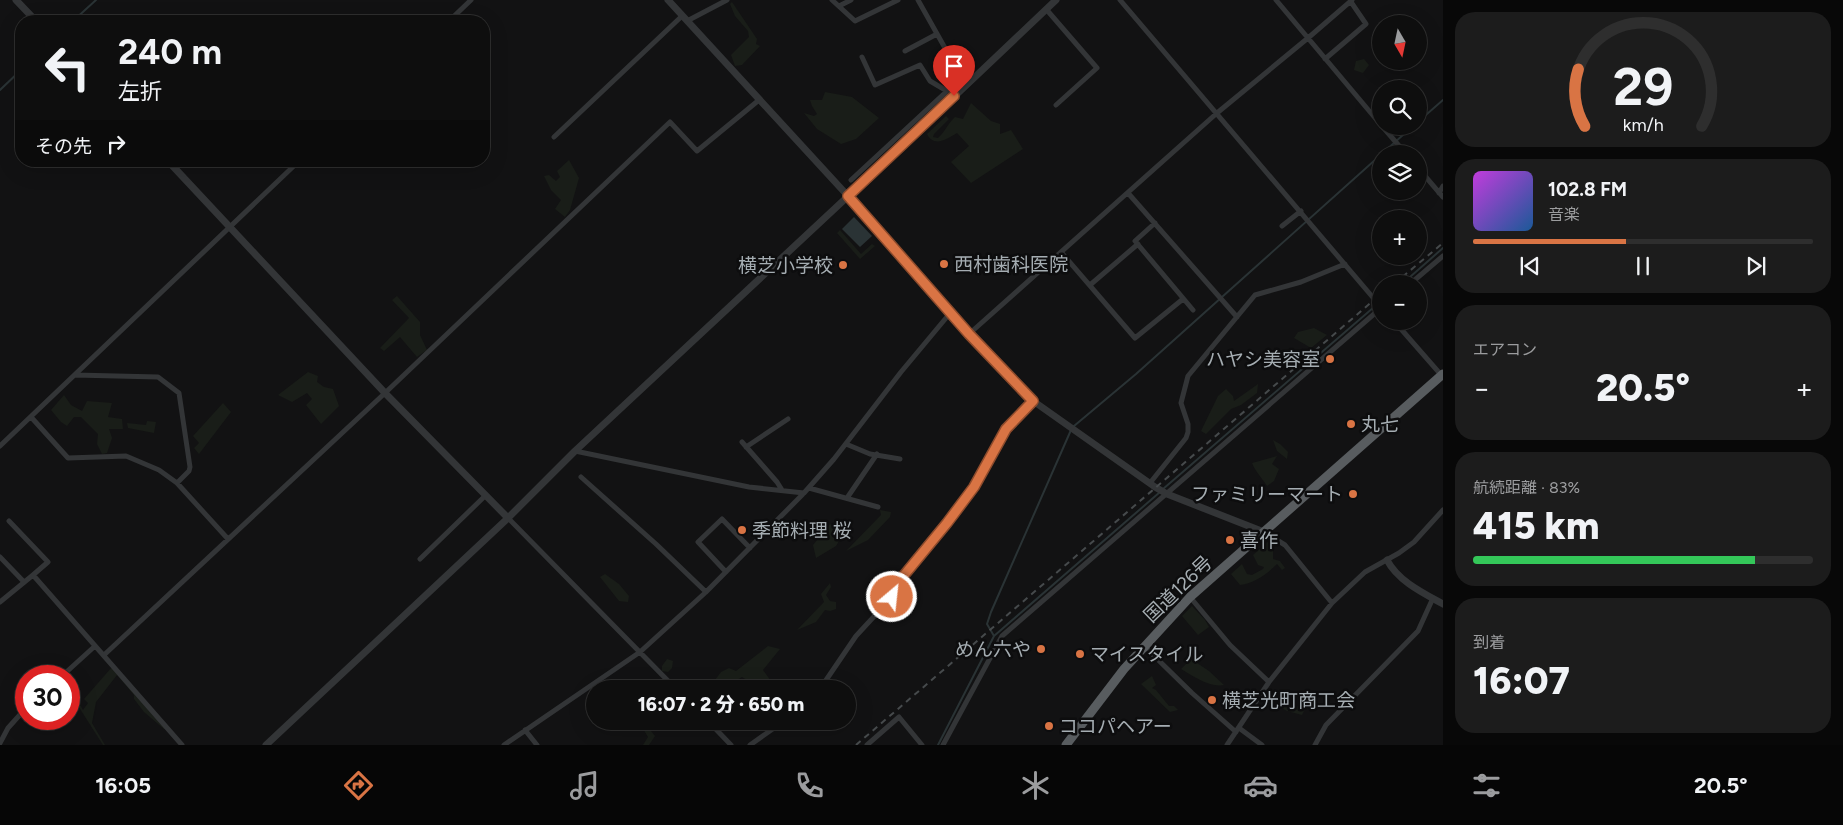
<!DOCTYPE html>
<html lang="ja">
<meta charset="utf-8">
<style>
body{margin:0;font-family:Figtree,"Noto Sans JP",sans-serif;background:#1c1c1c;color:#f1f3f6;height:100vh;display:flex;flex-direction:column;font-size:19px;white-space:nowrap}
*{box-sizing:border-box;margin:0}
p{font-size:16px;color:#9b9c9e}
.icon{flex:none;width:28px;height:28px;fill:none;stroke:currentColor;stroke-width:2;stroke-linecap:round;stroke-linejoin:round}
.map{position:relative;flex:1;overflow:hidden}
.panel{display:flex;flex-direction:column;gap:12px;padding:12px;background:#080808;width:400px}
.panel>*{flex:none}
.banner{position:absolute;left:15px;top:15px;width:475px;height:152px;border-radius:20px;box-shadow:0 5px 20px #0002,0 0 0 1px #2e2e2e;background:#0e0e0e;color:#f1f3f6;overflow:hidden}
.needle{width:32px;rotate:171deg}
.controls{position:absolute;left:1372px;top:15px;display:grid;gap:10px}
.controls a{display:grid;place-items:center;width:55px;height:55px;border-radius:50%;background:#0e0e0e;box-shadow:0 5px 20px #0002,0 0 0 1px #2e2e2e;font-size:25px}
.speed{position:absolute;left:15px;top:665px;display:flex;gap:10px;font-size:25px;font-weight:700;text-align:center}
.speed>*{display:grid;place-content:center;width:65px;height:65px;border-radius:50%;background:#0e0e0e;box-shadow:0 5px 20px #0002,0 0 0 1px #2e2e2e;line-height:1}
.speed .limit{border:8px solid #d22;background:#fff;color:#111}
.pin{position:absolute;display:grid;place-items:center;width:42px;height:42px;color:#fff;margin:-51px -21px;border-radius:50% 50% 50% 0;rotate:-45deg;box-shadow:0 0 5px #0007}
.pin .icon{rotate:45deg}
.me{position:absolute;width:55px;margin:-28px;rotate:28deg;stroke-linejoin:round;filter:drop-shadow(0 0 4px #0008)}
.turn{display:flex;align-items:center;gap:18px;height:105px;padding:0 20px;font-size:22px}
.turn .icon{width:65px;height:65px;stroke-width:2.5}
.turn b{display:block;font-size:35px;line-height:42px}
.then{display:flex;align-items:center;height:48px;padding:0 20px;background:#0003;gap:10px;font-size:19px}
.big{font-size:38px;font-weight:800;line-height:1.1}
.panel .widget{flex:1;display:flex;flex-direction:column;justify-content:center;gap:8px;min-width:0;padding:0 18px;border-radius:20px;background:#1c1c1c}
.panel .dial{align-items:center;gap:0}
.dial svg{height:130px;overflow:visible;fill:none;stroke:#2e2e2e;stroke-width:7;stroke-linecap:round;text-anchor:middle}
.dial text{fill:#f1f3f6;stroke:none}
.song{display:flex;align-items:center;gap:15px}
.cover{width:60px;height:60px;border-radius:8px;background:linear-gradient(135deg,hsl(290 70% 55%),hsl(210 70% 35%))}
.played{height:5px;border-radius:2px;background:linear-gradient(90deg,#d97444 45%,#2e2e2e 45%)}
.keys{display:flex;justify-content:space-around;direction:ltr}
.heat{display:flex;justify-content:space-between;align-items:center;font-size:28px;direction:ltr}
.charge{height:8px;border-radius:4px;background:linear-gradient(90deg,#34c759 83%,#2e2e2e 0)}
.trip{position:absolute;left:586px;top:680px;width:270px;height:50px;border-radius:25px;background:#0e0e0e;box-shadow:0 5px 20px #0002,0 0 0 1px #2e2e2e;font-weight:800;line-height:50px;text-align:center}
.tab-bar{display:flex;height:80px;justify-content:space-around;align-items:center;background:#060606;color:#9b9c9e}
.tab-bar .icon{width:35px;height:35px}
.tab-bar .on{color:#d97444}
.tab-bar b{font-size:22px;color:#f1f3f6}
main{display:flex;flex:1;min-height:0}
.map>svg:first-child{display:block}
.green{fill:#191d18}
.water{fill:#2a3335}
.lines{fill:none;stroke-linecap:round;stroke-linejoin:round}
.stream{stroke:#2a3335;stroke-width:2}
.minor{stroke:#333537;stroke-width:5}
.tertiary{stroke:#333537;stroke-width:7}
.trunk{stroke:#585c5f;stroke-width:9}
.rail{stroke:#464a4c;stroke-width:2;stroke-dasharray:6 5;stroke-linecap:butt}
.route-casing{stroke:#8d4b2c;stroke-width:12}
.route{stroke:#d97444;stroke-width:9}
.poi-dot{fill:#d97444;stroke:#0d0d0e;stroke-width:2}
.labels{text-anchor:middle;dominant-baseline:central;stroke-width:5;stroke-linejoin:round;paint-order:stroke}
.poi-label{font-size:19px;fill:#a5adb2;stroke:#0d0d0e;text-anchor:start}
.street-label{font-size:19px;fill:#a5adb2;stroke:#0d0d0e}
</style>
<main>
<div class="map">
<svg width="1443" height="745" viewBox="0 0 1443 745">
<rect width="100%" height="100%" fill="#121213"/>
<path class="green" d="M732,2L757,39L756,44L760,46L742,65L735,66L731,55L749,37L748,31L735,16L730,4Z
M1364,59L1369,65L1363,73L1354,70L1356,61Z
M825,92L852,97L879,118L856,139L841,144L817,129L804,113L814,116L817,114L812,106L810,100H822Z
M971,103L991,121L1000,124V134L1011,130L1023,149L971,183L951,162L969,146L957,133C947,139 934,148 927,134L946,116L949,119L934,134L933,137L938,138C945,132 948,123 955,117L963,119Z
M569,160L579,178L570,210L565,217L555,209L561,200L551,190L544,176L549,175L556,181L560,177L557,171Z
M840,230L861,254L872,244L875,246L860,259L837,233Z
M397,296L420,322V335L427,350L417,357L400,337L384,351L380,348L409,318L392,300Z
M1314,328L1327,335L1311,348L1294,338L1298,332Z
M308,372L318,376L317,382L324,387L333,389L339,406L321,424L306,405L312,399L307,393L292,402L278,395Z
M1258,384L1257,393L1241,405L1231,409L1206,434L1201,431L1218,396L1226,389L1233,396L1234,401Z
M64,395L71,405L82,411L87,401L112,403L108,417L122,419L123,429H109L112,438L107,453L102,454L97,444L98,434L81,417H74L67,426L61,422L51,410Z
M223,403L231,412L199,454L194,448L199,443L193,436Z
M147,421L156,422L154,433L128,428L127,423L146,425Z
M1273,440L1280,444L1288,452L1287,459L1277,451Z
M1277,456L1272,464L1279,469L1274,481L1267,486C1262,478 1255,471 1252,463Z
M880,510L891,512L890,517L868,540L846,551L881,515Z
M830,524L842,536L836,546L816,558L813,545Z
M1269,541L1273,548V559L1280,561L1285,568L1282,570L1277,564C1267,574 1255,583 1240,585L1231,574L1242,564L1247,574L1252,575L1263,569L1264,567L1258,565L1253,555Z
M605,574L619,584L629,596L628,602L619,601L600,577Z
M830,583L831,587L826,595L830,601L836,602V609L830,611L825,610L816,622L797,630L824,602L821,594Z
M1192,606L1205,620L1209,627L1198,635L1182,616Z
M768,646L780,649L763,670L771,681V688L751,689L750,682L742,677L737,680L740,689H719L715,680L721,672L729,668L736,671Z
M667,659L673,661L672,668L668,672L662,671V666Z
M1191,659L1209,671L1224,685C1210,688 1193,676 1181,669Z
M112,667L166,729H164L144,712L134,699V695L117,675L96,702L92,723L105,745H103L75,701L77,699L83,710L88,703L84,699Z
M1152,676L1156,685L1152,688L1156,690L1169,706H1174L1178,710L1170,712L1141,684Z
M1275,698L1289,700L1304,711L1302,715L1287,711L1276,705Z
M643,721L655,736L649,745H643L648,737L639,722Z"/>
<path class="water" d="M854,217L872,236L860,247L842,229Z"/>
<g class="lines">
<path class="stream" d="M73,21L96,0
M0,90L21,70
M1419,121L1443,100
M1402,284L1443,248
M1074,426L1136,374L1413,126
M1163,489L1381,301
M994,636L987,624L991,612L1071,430
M938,745L994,636L1160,492"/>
<path class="minor" d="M832,0L855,21L898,0
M918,0L963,80
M1120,0L1381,307
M1276,0L1381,125
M839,6L851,0
M1046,9L1097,68L1056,105
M449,21L471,0
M687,21L727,0
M905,51L937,34
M862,57L875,85L920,65L930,81L947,91
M1325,59L1366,24L1351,2
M1382,126L1406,154
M554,137L682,16
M1419,169L1443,197
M851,180L947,91L962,79
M1128,193L1237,317
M1439,193L1443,186
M1155,223L1135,241L1193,310
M1282,226L1301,211
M1061,252L1135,338L1183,299
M1410,284L1443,256
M1090,285L1138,244
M1394,321L1443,377
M969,334L1217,113L1308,38L1352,0
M75,375L158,377L179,393L190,467L189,471L177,483
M31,417L68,458L126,456L159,470L177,483L228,539
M742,442L777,482L782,490
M846,444L870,454L900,459
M0,446L299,161
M746,447L788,419
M575,451L749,487L804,493
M581,477L656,544L706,592
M1150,483L1186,438L1188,432V424L1181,403L1188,376L1255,295L1301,282L1345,264
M809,488L878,507
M847,498L877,454
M508,518L676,689
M9,521L48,562L33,575
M1264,532L1285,545L1332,603
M0,557L24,582
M420,559L486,495
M726,572L698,542L722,519L750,548
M1190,597L1230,645L1269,682
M0,602L33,575L182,745
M1144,646L1192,693L1236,732
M104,655L385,393L670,122L697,151L759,100
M62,676L95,646
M820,689L856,636L892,597L896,585L947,523L974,487L1006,429L1033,401
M708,721L731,745
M1239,728L1262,745
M525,730L537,745
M0,743L8,728L26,708
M504,745L640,652L706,592L804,493L834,459L901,372L951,312
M750,745L784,721
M867,745L899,717L922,745
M943,745L1002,636L1381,308
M1227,745L1269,682L1332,603L1365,572L1399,553L1414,542L1443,510
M1315,745L1326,725L1418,631L1433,598"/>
<path class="tertiary" d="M16,0L36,21
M668,0L848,196L969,334L1024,393L1036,403L1155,487L1167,494L1264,532
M168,161L385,393L508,518
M1387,560C1398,581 1423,593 1443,604
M266,745L508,518L575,451L919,130L1056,0"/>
<path class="trunk" d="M1066,745L1124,669L1190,597L1443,374"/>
<path class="rail" d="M1394,284L1443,243
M856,745L1381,294"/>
</g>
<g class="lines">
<g class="route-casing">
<path id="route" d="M892,597L896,585L947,523L974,487L1006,429L1033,401L969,334L848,196L954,96"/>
</g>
<use href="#route" class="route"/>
</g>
<g class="poi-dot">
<circle cx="944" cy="264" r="5"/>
<circle cx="843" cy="265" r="5"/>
<circle cx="1330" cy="359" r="5"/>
<circle cx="1351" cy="424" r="5"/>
<circle cx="1353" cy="494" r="5"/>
<circle cx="742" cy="530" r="5"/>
<circle cx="1230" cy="540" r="5"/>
<circle cx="1041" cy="649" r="5"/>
<circle cx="1080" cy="654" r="5"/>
<circle cx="1212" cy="700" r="5"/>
<circle cx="1049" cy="726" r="5"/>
</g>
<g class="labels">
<g class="poi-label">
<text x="954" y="264">西村歯科医院</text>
<text x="833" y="265" text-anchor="end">横芝小学校</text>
<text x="1320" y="359" text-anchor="end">ハヤシ美容室</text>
<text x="1361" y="424">丸七</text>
<text x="1343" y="494" text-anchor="end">ファミリーマート</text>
<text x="752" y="530">季節料理 桜</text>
<text x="1240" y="540">喜作</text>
<text x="1031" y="649" text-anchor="end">めん六や</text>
<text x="1090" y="654">マイスタイル</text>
<text x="1222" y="700">横芝光町商工会</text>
<text x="1059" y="726">ココパヘアー</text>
</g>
<g class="street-label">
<text transform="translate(1178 589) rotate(-44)">国道126号</text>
</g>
</g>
</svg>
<div class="controls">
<a><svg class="needle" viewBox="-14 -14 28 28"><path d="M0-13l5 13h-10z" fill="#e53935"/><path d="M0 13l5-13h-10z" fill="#9b9c9e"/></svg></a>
<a><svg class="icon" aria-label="search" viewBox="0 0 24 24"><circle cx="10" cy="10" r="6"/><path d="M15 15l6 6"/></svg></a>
<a><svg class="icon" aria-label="layers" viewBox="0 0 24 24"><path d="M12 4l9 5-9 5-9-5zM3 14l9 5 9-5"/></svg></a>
<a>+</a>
<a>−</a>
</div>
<div class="speed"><div class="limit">30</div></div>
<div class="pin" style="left:954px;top:96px;background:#d93025"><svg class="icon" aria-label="arrive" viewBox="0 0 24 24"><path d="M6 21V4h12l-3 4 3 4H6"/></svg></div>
<svg class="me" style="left:892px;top:597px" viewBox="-20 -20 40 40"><circle r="17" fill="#d97444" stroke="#fff" stroke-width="3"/><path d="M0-11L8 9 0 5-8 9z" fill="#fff"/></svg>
<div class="trip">16:07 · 2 分 · 650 m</div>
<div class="banner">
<div class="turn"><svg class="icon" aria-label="left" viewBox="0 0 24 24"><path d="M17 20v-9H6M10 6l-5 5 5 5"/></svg><div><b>240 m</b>左折</div></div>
<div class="then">その先<svg class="icon" aria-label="right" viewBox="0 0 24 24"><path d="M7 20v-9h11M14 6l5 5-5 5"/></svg></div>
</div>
</div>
<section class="panel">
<div class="widget dial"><svg viewBox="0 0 100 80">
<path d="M14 69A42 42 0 1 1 86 69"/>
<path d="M14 69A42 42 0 0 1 10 34" stroke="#d97444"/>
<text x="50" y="56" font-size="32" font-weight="700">29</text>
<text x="50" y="72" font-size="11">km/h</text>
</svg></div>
<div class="widget">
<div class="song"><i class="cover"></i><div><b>102.8 FM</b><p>音楽</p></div></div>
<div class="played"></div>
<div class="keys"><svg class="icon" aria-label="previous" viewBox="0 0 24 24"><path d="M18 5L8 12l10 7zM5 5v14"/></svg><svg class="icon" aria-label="pause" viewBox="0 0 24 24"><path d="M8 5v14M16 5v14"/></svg><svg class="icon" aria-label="next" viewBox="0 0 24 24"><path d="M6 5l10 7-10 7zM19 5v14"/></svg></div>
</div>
<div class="widget"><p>エアコン</p>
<div class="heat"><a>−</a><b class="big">20.5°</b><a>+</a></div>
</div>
<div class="widget"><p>航続距離 · 83%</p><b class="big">415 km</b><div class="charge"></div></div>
<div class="widget"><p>到着</p><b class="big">16:07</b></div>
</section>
</main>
<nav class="tab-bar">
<b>16:05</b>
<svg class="icon on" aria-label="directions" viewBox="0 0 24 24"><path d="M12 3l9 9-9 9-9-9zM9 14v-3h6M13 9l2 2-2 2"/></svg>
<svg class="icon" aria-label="music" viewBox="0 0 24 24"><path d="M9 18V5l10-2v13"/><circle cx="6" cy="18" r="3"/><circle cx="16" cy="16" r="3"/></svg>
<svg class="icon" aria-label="phone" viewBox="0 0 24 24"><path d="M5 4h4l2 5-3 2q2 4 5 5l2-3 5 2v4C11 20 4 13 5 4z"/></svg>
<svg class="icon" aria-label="climate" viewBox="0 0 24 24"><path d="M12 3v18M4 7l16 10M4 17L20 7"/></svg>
<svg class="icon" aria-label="car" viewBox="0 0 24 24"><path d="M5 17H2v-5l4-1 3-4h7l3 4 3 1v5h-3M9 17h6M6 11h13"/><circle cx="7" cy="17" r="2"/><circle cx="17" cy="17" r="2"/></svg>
<svg class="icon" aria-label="filters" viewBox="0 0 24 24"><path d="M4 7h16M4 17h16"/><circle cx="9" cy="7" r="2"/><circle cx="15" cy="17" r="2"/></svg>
<b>20.5°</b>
</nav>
